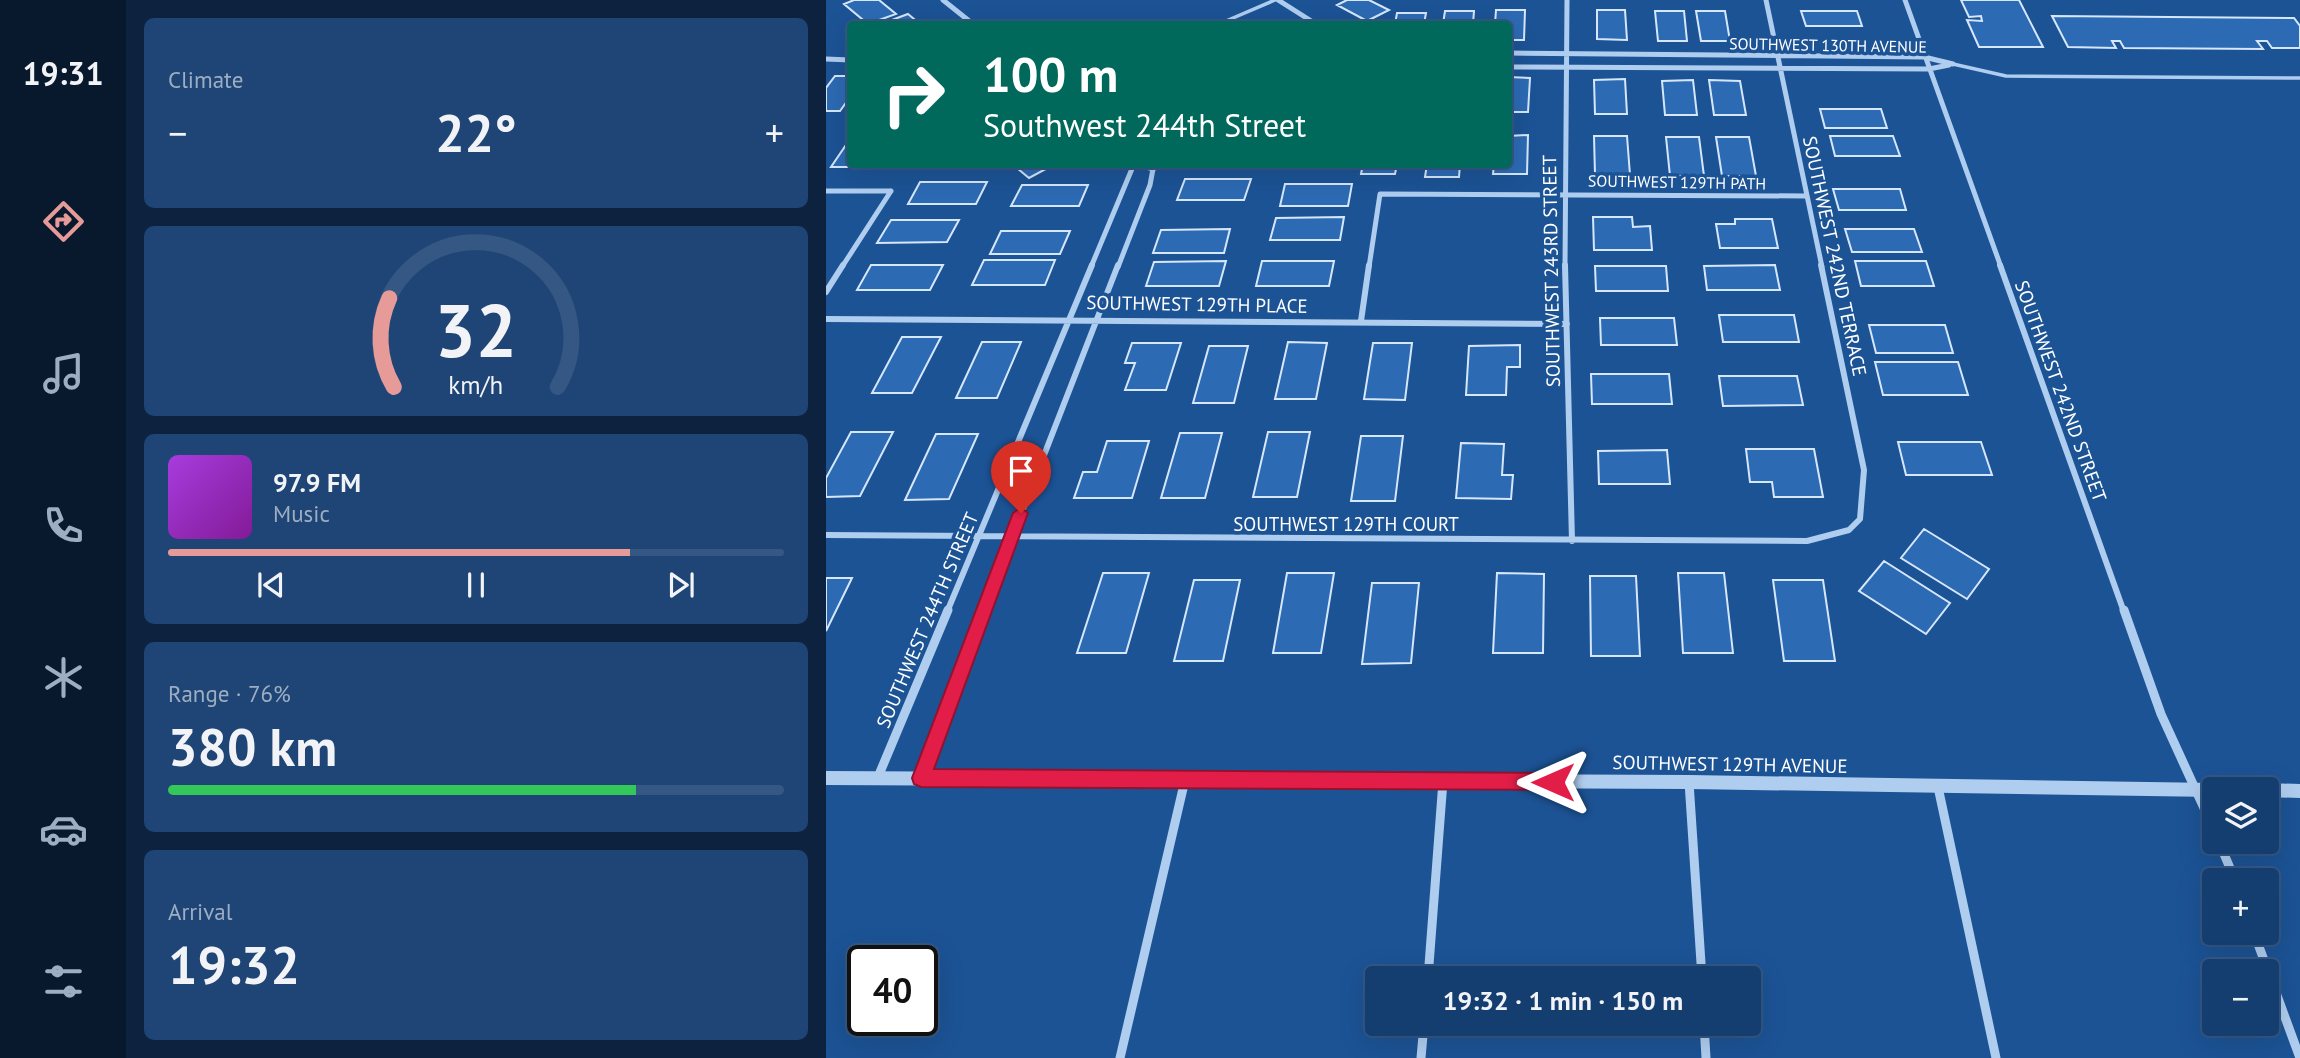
<!DOCTYPE html>
<meta charset="utf-8">
<style>
body{margin:0;font-family:"PT Sans",sans-serif;background:#1e4575;color:#f1f3f6;height:100vh;display:flex;flex-direction:column;font-size:26px;white-space:nowrap}
*{box-sizing:border-box;margin:0}
p{font-size:23px;color:#9daec3}
.icon{flex:none;width:38px;height:38px;fill:none;stroke:currentColor;stroke-width:2;stroke-linecap:round;stroke-linejoin:round}
.map{position:relative;flex:1;overflow:hidden}
.panel{display:flex;flex-direction:column;gap:18px;padding:18px;background:#0c223e;width:700px}
.panel>*{flex:none}
.top-card{position:absolute;left:21px;top:21px;width:665px;height:147px;border-radius:7px;box-shadow:0 7px 28px #0002,0 0 0 2px #345783;background:#00695c;color:#fff;overflow:hidden}
.buttons{position:absolute;left:1376px;top:777px;display:grid;gap:14px}
.buttons a{display:grid;place-items:center;width:77px;height:77px;border-radius:7px;background:#153e70;box-shadow:0 7px 28px #0002,0 0 0 2px #345783;font-size:35px}
.speed{position:absolute;left:21px;top:945px;display:flex;gap:14px;font-size:35px;font-weight:700;text-align:center}
.speed>*{display:grid;place-content:center;width:91px;height:91px;border-radius:50%;background:#153e70;box-shadow:0 7px 28px #0002,0 0 0 2px #345783;line-height:1}
.speed .limit{border:4px solid #111;border-radius:10px;background:#fff;color:#111}
.pin{position:absolute;display:grid;place-items:center;width:60px;height:60px;color:#fff;margin:-72px -30px;border-radius:50% 50% 50% 0;rotate:-45deg;box-shadow:0 0 7px #0007}
.pin .icon{rotate:45deg}
.me{position:absolute;width:77px;margin:-38px;rotate:270deg;stroke-linejoin:round;filter:drop-shadow(0 0 5px #0008)}
.turn{display:flex;align-items:center;gap:24px;height:147px;padding:0 21px;font-size:32px}
.turn .icon{width:91px;height:91px;stroke-width:2.5}
.turn b{display:block;font-size:49px;line-height:60px}
.big{font-size:52px;font-weight:700;line-height:1.1}
.panel .card{flex:1;display:flex;flex-direction:column;justify-content:center;gap:10px;min-width:0;padding:0 24px;border-radius:10px;background:#1e4575}
.panel .dial{align-items:center;gap:0}
.dial svg{height:182px;overflow:visible;fill:none;stroke:#345783;stroke-width:7;stroke-linecap:round;text-anchor:middle}
.dial text{fill:#f1f3f6;stroke:none}
.song{display:flex;align-items:center;gap:21px}
.cover{width:84px;height:84px;border-radius:10px;background:linear-gradient(135deg,hsl(280 70% 55%),hsl(290 70% 35%))}
.played{height:7px;border-radius:4px;background:linear-gradient(90deg,#e69b98 75%,#345783 75%)}
.keys{display:flex;justify-content:space-around;direction:ltr}
.heat{display:flex;justify-content:space-between;align-items:center;font-size:38px;direction:ltr}
.charge{height:10px;border-radius:5px;background:linear-gradient(90deg,#34c759 76%,#345783 0)}
.trip{position:absolute;left:539px;top:966px;width:396px;height:70px;border-radius:7px;background:#153e70;box-shadow:0 7px 28px #0002,0 0 0 2px #345783;font-weight:700;line-height:70px;text-align:center}
main{display:flex;flex:1;min-height:0}
.menu{display:flex;flex-direction:column;width:126px;justify-content:space-around;align-items:center;background:#08192d;color:#9daec3}
.menu .icon{width:49px;height:49px}
.menu .current{color:#e69b98}
.menu b{font-size:32px;color:#f1f3f6}
.map>svg:first-child{display:block}
.building{fill:#2c6ab3;stroke:#d6e7fb;stroke-width:2}
.lines{fill:none;stroke-linecap:round;stroke-linejoin:round}
.service{stroke:#afcdef;stroke-width:3.5}
.minor-far2{stroke:#afcdef;stroke-width:5}
.minor-far1{stroke:#afcdef;stroke-width:6}
.minor{stroke:#afcdef;stroke-width:9}
.tertiary{fill:#afcdef;fill-rule:evenodd}
.route{fill:#e11d48;stroke:#92132f;stroke-width:2}
.labels{text-anchor:middle;dominant-baseline:central;stroke-width:7;stroke-linejoin:round;paint-order:stroke}
.far-street-label{font-size:16px;fill:#fff;stroke:#1c5395}
.street-label{font-size:19px;fill:#fff;stroke:#1c5395}
</style>
<main>
<nav class="menu">
<b>19:31</b>
<svg class="icon current" aria-label="directions" viewBox="0 0 24 24"><path d="M12 3l9 9-9 9-9-9zM9 14v-3h6M13 9l2 2-2 2"/></svg>
<svg class="icon" aria-label="music" viewBox="0 0 24 24"><path d="M9 18V5l10-2v13"/><circle cx="6" cy="18" r="3"/><circle cx="16" cy="16" r="3"/></svg>
<svg class="icon" aria-label="phone" viewBox="0 0 24 24"><path d="M5 4h4l2 5-3 2q2 4 5 5l2-3 5 2v4C11 20 4 13 5 4z"/></svg>
<svg class="icon" aria-label="climate" viewBox="0 0 24 24"><path d="M12 3v18M4 7l16 10M4 17L20 7"/></svg>
<svg class="icon" aria-label="car" viewBox="0 0 24 24"><path d="M5 17H2v-5l4-1 3-4h7l3 4 3 1v5h-3M9 17h6M6 11h13"/><circle cx="7" cy="17" r="2"/><circle cx="17" cy="17" r="2"/></svg>
<svg class="icon" aria-label="filters" viewBox="0 0 24 24"><path d="M4 7h16M4 17h16"/><circle cx="9" cy="7" r="2"/><circle cx="15" cy="17" r="2"/></svg>
</nav>
<section class="panel">
<div class="card"><p>Climate</p>
<div class="heat"><a>−</a><b class="big">22°</b><a>+</a></div>
</div>
<div class="card dial"><svg viewBox="0 0 100 80">
<path d="M14 69A42 42 0 1 1 86 69"/>
<path d="M14 69A42 42 0 0 1 12 30" stroke="#e69b98"/>
<text x="50" y="56" font-size="32" font-weight="700">32</text>
<text x="50" y="72" font-size="11">km/h</text>
</svg></div>
<div class="card">
<div class="song"><i class="cover"></i><div><b>97.9 FM</b><p>Music</p></div></div>
<div class="played"></div>
<div class="keys"><svg class="icon" aria-label="previous" viewBox="0 0 24 24"><path d="M18 5L8 12l10 7zM5 5v14"/></svg><svg class="icon" aria-label="pause" viewBox="0 0 24 24"><path d="M8 5v14M16 5v14"/></svg><svg class="icon" aria-label="next" viewBox="0 0 24 24"><path d="M6 5l10 7-10 7zM19 5v14"/></svg></div>
</div>
<div class="card"><p>Range · 76%</p><b class="big">380 km</b><div class="charge"></div></div>
<div class="card"><p>Arrival</p><b class="big">19:32</b></div>
</section>
<div class="map">
<svg width="1474" height="1058" viewBox="0 0 1474 1058">
<rect width="100%" height="100%" fill="#1c5395"/>
<path class="building" d="M28,0H53L70,14L42,24L18,4Z
M521,0H543L563,10L541,21L511,5Z
M1135,0H1193L1217,47H1153L1141,20L1156,21L1155,16L1143,17Z
M670,10H699L698,40H682V24H669Z
M771,10H799L801,40L771,39Z
M619,11H648L647,24H617Z
M829,11H858L861,41H832Z
M870,11H899L904,41H875Z
M975,11H1031L1036,26H980Z
M571,13H600L598,24H569Z
M82,14L94,24H55Z
M1226,16L1468,18L1474,26V48H1446L1441,41H1431L1437,49L1298,48L1294,41H1286L1290,48L1242,47Z
M9,76H24V97L14,111H0V88Z
M682,77L704,78L702,112H682Z
M799,79L801,114H769L768,80Z
M867,80L871,115H839L836,81Z
M883,80L914,81L920,115H888Z
M994,109H1055L1061,128H999Z
M702,135L701,174H667L668,164H682V136Z
M768,136H801L804,175H769Z
M1004,136H1067L1074,156H1009Z
M840,137H873L878,176H844Z
M890,137H923L930,176H896Z
M24,139V164H41L39,167H5Z
M55,164H88L85,169H52Z
M186,164H229L203,178Z
M537,164H571L569,174H535Z
M601,164H634L633,177H599Z
M359,179H425L418,200H351Z
M94,182H161L150,204H82Z
M459,184H526L522,206H454Z
M196,185H262L253,206H185Z
M1007,189H1074L1080,210H1013Z
M518,217L514,240H444L450,218Z
M767,217H806L807,227L824,226L826,250H768Z
M909,219H946L952,248H894L890,224H909Z
M65,220H133L121,242L51,243Z
M404,229L398,253H327L335,230Z
M1019,229H1088L1096,252H1026Z
M175,231H244L234,254H164Z
M158,260H229L219,285H146Z
M400,261L393,286H320L328,262Z
M436,261H508L503,286H430Z
M1029,261H1100L1108,286H1035Z
M45,265H117L104,290H31Z
M949,265L954,290H881L878,266Z
M769,266H840L842,291H770Z
M893,315H968L973,342H897Z
M774,318H848L851,345H775Z
M1043,325H1119L1127,353H1050Z
M76,337H115L86,393H46Z
M156,342H195L171,398H130Z
M462,342L501,343L490,399H449Z
M306,343H355L340,390H299L309,363H299Z
M547,343H586L579,400L538,399Z
M694,345V367H681L680,395H640L643,346Z
M383,346H422L408,403H367Z
M1049,362H1132L1142,395H1057Z
M765,374H843L846,404H766Z
M893,376H971L977,405L897,406Z
M25,432H67L34,496L0,497V478Z
M442,432H484L471,497H427Z
M354,433H396L379,498H335Z
M110,434H152L123,499L79,500Z
M535,436H577L569,501H525Z
M281,441H323L306,498H248L257,472H271Z
M1072,442H1155L1166,475H1080Z
M635,443L678,444L676,475H687L685,499L630,498Z
M920,449H988L997,497H948L946,482H924Z
M841,450L844,484H773L772,451Z
M1098,529L1163,569L1141,599L1075,558Z
M1058,561L1124,603L1100,634L1033,591Z
M277,573H323L300,653H251Z
M461,573H508L495,653H447Z
M671,573L718,574L717,653H667Z
M852,573H898L907,653H857Z
M764,576H810L814,656H765Z
M0,578H26L0,631Z
M368,580H414L397,661H348Z
M947,580H997L1009,661H958Z
M546,583H593L585,663L536,664Z"/>
<g class="lines">
<path class="service" d="M393,24L449,0
M1127,64L1180,76L1474,78"/>
<path class="minor-far2" d="M117,0L147,24
M452,0L490,24
M940,0L996,267
M1079,0L1175,267
M682,53L1098,57L1127,64
M0,59L24,60
M682,67L1103,69L1123,65
M310,164L327,169L336,164
M0,191H65
M16,267L65,191
M265,267L308,164
M292,267L324,185L327,169
M543,267L554,194L980,196
M739,267L741,0"/>
<path class="minor-far1" d="M739,265L746,541
M1174,265L1298,612
M0,292L17,265
M0,319L741,324
M535,321L543,265
M0,535L981,541L1023,530L1034,519L1038,470L995,265
M121,612L266,265
M157,612L292,265"/>
<path class="minor" d="M1298,610L1335,714L1388,830
M52,777L122,610
M95,778L158,610
M863,782L876,978
M1112,787L1170,1058
M1393,842L1409,880
M1428,933L1474,1058
M602,978L617,781
M878,1024L880,1058
M294,1058L359,780
M595,1058L598,1024"/>
<path class="tertiary" d="M0,771L863,775L1388,783L1393,785L1395,789H1388V797L863,789L0,785Z
M1440,783L1474,784V798L1440,797V789H1433L1435,785Z"/>
</g>
<path class="route" d="M195,507L202,513L108,769L727,773L733,775L736,782L733,788L727,790L95,787L88,784L86,778L187,513Z"/>
<g class="labels">
<g class="far-street-label">
<text transform="translate(1002 45) rotate(1)">SOUTHWEST 130TH AVENUE</text>
<text transform="translate(851 182) rotate(1)">SOUTHWEST 129TH PATH</text>
</g>
<g class="street-label">
<text transform="translate(1009 256) rotate(78)">SOUTHWEST 242ND TERRACE</text>
<text transform="translate(725 271) rotate(-91)">SOUTHWEST 243RD STREET</text>
<text transform="translate(371 304) rotate(1)">SOUTHWEST 129TH PLACE</text>
<text transform="translate(1235 391) rotate(70)">SOUTHWEST 242ND STREET</text>
<text x="520" y="524">SOUTHWEST 129TH COURT</text>
<text transform="translate(101 620) rotate(-67)">SOUTHWEST 244TH STREET</text>
<text transform="translate(904 764) rotate(1)">SOUTHWEST 129TH AVENUE</text>
</g>
</g>
</svg>
<div class="buttons">
<a><svg class="icon" aria-label="layers" viewBox="0 0 24 24"><path d="M12 4l9 5-9 5-9-5zM3 14l9 5 9-5"/></svg></a>
<a>+</a>
<a>−</a>
</div>
<div class="speed"><div class="limit">40</div></div>
<div class="pin" style="left:195px;top:513px;background:#d93025"><svg class="icon" aria-label="arrive" viewBox="0 0 24 24"><path d="M6 21V4h12l-3 4 3 4H6"/></svg></div>
<svg class="me" style="left:727px;top:782px" viewBox="-20 -20 40 40"><path d="M0-17L14 15 0 8-14 15z" fill="#e11d48" stroke="#fff" stroke-width="4"/></svg>
<div class="trip">19:32 · 1 min · 150 m</div>
<div class="top-card">
<div class="turn"><svg class="icon" aria-label="right" viewBox="0 0 24 24"><path d="M7 20v-9h11M14 6l5 5-5 5"/></svg><div><b>100 m</b>Southwest 244th Street</div></div>
</div>
</div>
</main>
